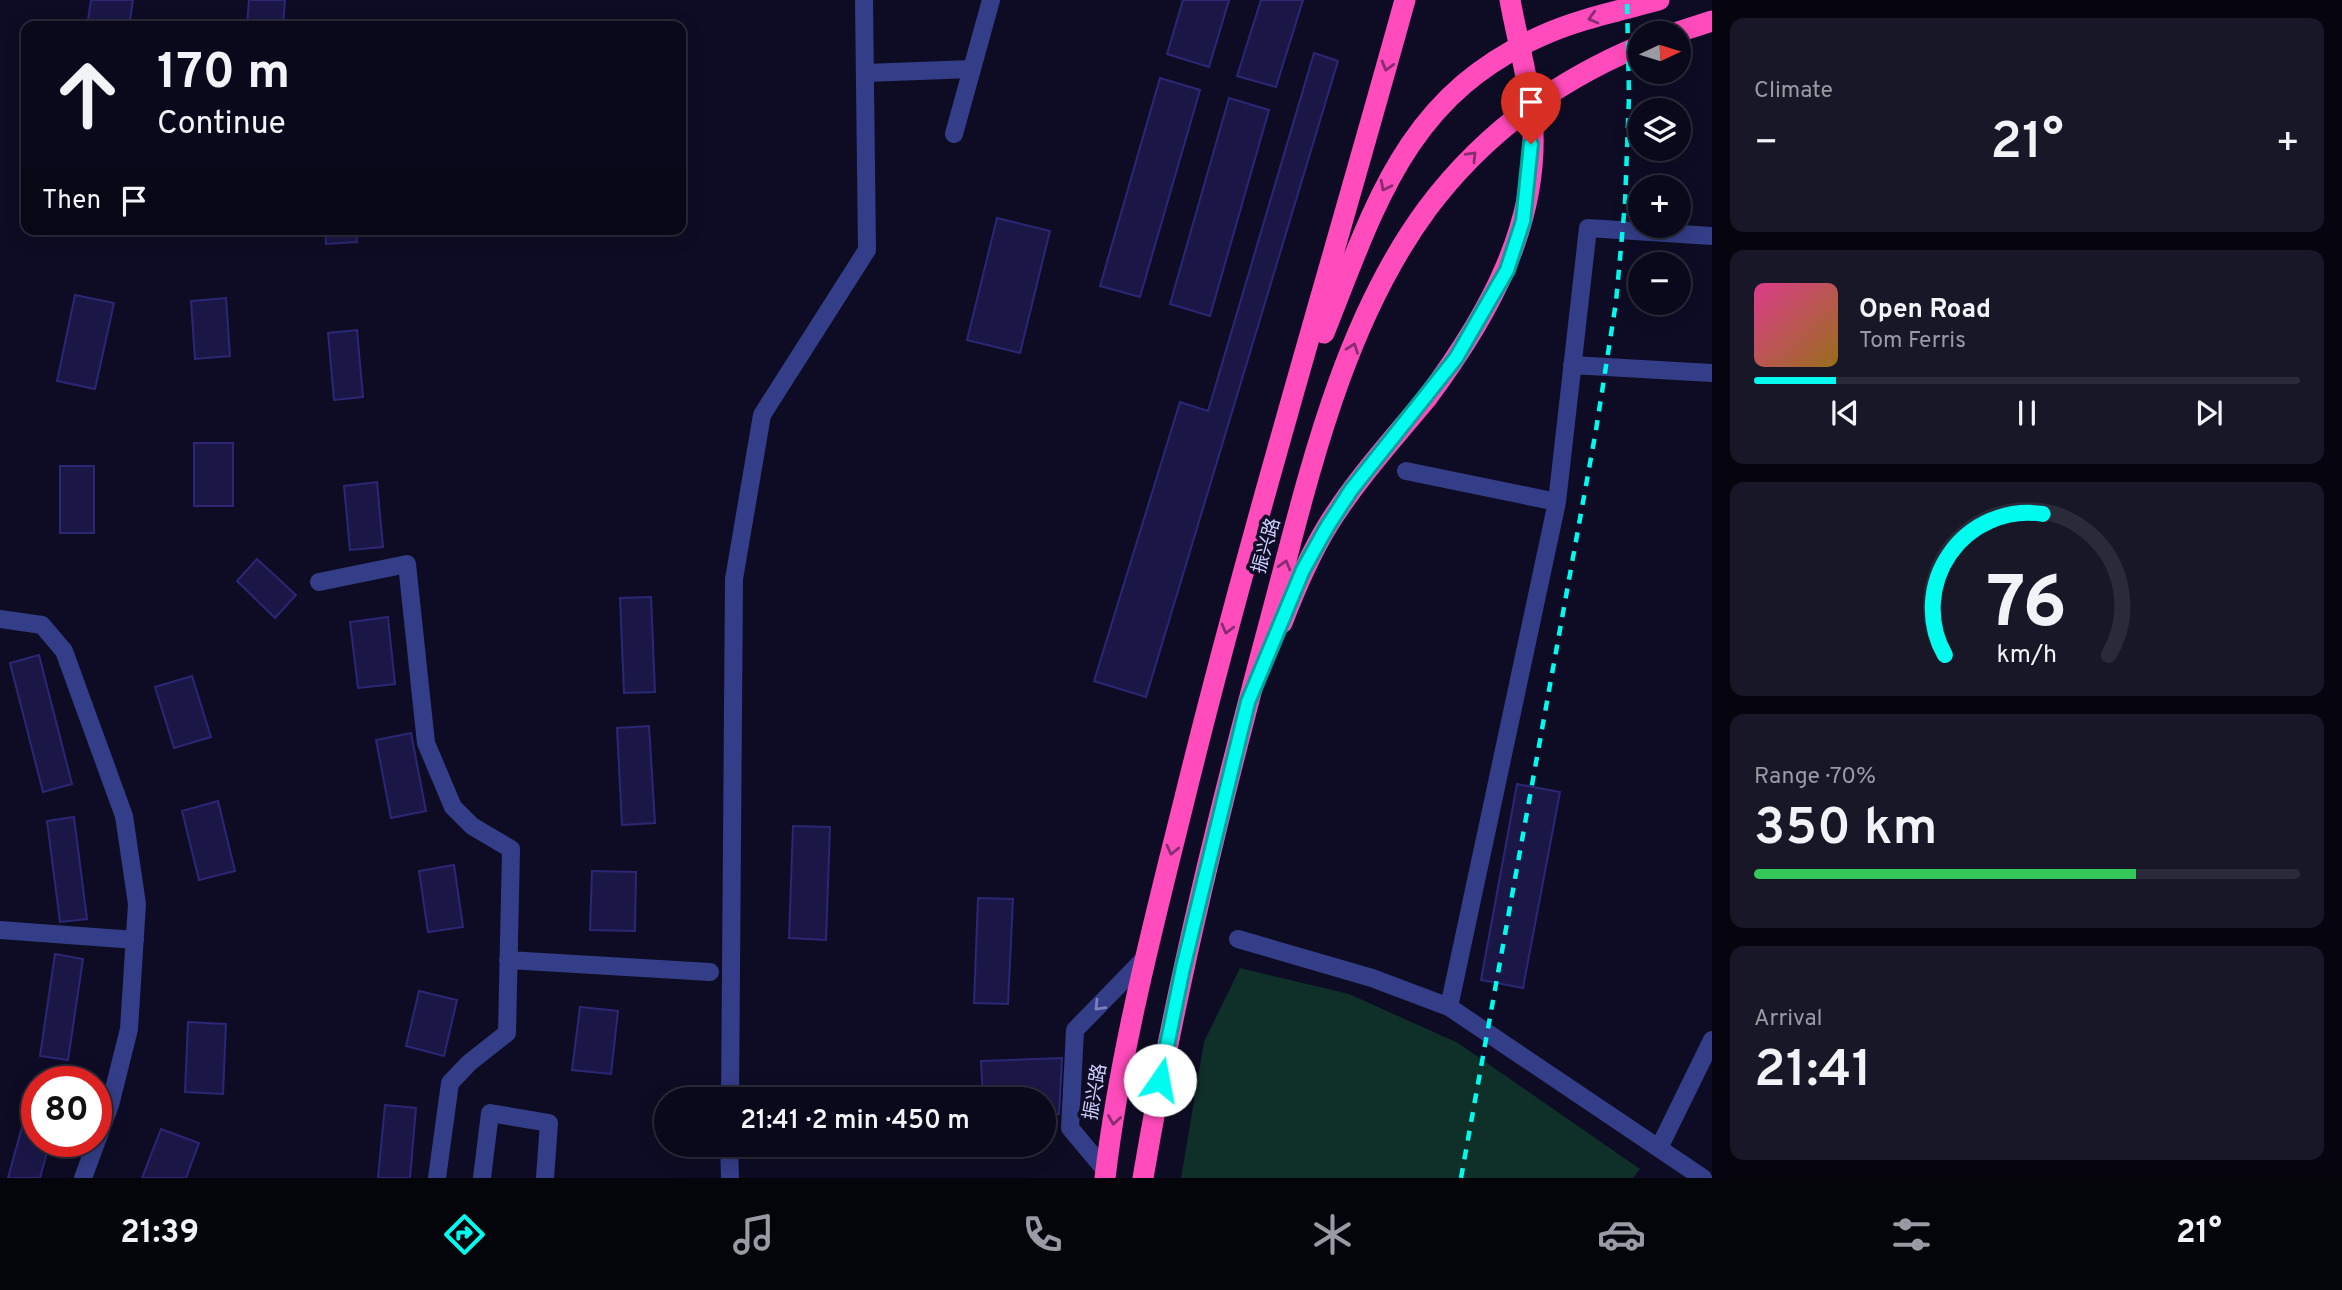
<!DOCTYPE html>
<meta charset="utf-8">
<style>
body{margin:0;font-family:Overpass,"Noto Sans SC",sans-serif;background:#181728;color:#f1f3f6;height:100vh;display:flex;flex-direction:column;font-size:26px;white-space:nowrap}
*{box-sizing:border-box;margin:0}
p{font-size:23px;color:#999aa3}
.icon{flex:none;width:38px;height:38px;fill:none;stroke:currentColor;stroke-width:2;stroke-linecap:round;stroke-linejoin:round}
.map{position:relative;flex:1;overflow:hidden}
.sheet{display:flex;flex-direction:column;gap:18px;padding:18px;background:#06050f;width:630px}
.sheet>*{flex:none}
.top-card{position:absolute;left:21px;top:21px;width:665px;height:214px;border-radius:14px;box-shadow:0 4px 18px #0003,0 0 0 2px #2a2a3a;background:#0a091b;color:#f1f3f6;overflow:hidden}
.needle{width:46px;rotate:86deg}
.tools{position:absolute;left:1628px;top:21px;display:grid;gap:14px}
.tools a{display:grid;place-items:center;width:63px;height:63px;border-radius:50%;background:#0a091b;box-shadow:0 4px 18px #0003,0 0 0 2px #2a2a3a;font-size:35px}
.speed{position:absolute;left:21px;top:1066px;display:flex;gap:14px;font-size:35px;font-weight:700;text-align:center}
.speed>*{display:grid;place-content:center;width:91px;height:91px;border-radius:50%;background:#0a091b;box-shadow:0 4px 18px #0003,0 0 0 2px #2a2a3a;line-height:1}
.speed .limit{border:10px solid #d22;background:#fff;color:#111}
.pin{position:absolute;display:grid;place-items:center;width:60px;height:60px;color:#fff;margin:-72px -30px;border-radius:50% 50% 50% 0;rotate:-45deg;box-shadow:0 0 7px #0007}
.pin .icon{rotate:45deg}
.me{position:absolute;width:77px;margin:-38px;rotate:12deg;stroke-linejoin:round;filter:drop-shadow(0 0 5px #0008)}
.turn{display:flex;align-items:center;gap:24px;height:147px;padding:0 21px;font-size:32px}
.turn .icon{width:91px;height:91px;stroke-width:2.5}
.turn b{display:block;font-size:49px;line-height:60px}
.then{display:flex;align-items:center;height:66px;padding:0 21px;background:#0003;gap:14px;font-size:26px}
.big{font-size:52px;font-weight:600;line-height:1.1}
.sheet .widget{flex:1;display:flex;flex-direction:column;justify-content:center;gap:10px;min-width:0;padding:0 24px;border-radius:14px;background:#181728}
.sheet .dial{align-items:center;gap:0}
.dial svg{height:182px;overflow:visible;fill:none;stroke:#2a2a3a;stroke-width:7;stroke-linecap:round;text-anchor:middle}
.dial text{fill:#f1f3f6;stroke:none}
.song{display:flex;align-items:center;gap:21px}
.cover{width:84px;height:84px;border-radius:10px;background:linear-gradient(135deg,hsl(330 70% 55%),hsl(40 70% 35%))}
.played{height:7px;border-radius:4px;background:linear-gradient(90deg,#00fbef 15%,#2a2a3a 15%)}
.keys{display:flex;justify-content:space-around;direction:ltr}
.heat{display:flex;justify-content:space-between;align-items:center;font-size:38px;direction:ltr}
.charge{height:10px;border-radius:5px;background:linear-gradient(90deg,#34c759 70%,#2a2a3a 0)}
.trip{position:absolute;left:654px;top:1087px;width:402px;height:70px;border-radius:35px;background:#0a091b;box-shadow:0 4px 18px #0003,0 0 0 2px #2a2a3a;font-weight:600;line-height:70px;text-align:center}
.dock{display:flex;height:112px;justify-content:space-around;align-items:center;background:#04040b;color:#999aa3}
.dock .icon{width:49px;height:49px}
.dock .selected{color:#00fbef}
.dock b{font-size:32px;color:#f1f3f6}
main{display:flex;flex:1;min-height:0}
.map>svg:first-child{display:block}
.green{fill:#0f2f29}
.building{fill:#1a1747;stroke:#2b2774;stroke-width:2}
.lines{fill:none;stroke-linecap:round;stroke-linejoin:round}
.minor{stroke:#343d87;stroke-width:18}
.highway{stroke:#ff4bbb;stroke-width:21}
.rail{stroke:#00fbef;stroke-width:4.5;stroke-dasharray:10 9;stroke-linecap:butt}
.highway-bridge{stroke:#ff4bbb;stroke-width:21}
.oneway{stroke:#862c70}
.oneway2{stroke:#7a80bd}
.route-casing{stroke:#00a39b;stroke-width:18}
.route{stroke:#00fbef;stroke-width:12}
.labels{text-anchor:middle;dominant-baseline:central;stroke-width:7;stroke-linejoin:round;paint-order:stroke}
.street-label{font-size:19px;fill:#d0d1ff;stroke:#0d0c24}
</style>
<main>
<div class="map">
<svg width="1712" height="1178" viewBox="0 0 1712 1178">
<rect width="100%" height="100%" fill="#0d0c24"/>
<path class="green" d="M1240,968L1349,994L1458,1043L1640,1169L1633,1178H1181L1204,1042Z"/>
<path class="building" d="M91,0H133L129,26H87Z
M249,0H285L283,26H247Z
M1183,0H1229L1209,67L1167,54Z
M1261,0H1303L1276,87L1237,76Z
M1314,53L1338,61L1146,697L1094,681L1180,402L1208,411Z
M1160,78L1200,90L1140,297L1100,286Z
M1229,98L1269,110L1210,316L1170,304Z
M997,218L1050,231L1020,353L967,340Z
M325,229H356L357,242L326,244Z
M75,295L114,303L95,389L57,381Z
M226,298L230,356L195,359L191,301Z
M357,330L363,397L334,400L328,333Z
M194,443H233V506H194Z
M60,466H94V533H60Z
M377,482L383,547L350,550L344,486Z
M257,559L296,595L275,618L237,581Z
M651,597L655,692L624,693L620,598Z
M388,617L395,684L358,688L350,622Z
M39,655L72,784L43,792L10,663Z
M192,676L211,737L174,748L155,687Z
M649,726L655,823L622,825L617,728Z
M411,733L426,811L391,818L376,740Z
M1517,784L1560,792L1523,988L1481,980Z
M218,801L235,871L199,880L182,811Z
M74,817L87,919L60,922L47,821Z
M793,826L830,827L826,940L789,938Z
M454,865L463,927L428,932L419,871Z
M592,871L636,872L635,931L590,930Z
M978,898L1013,899L1008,1004L974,1003Z
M55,954L83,959L68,1060L40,1056Z
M419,991L457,1000L444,1056L406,1046Z
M580,1007L618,1011L611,1074L572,1070Z
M188,1022L226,1024L223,1094L185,1092Z
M1062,1058L1059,1114H1045V1099H983L981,1061Z
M33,1087L37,1088V1141H50L40,1178H8Z
M385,1105L416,1108L410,1178H378Z
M161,1129L199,1143L186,1178H142Z"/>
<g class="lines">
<path class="minor" d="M865,73L972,69
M954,134L991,0
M1572,365L1712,373
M1406,471L1557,502
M319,582L407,564L426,743L453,807L472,826L511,849L507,1033L469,1063L450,1083L437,1178
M0,619L42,625L64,651L124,816L137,904L129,1029L110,1105L83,1178
M0,930L135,940
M1238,939L1372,978L1449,1007L1703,1178
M508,960L710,972
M1449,1007L1557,502L1588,228L1712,236
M730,1099L734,579L762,415L867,250L864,0
M729,1144L730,1178
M1660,1146L1712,1040
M1106,1171L1070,1128L1075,1030L1146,957
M482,1178L490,1113L549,1123L545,1178"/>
<path class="highway" d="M1675,33L1712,21
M1324,333C1375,206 1405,97 1541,36C1578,19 1619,11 1659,0
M1282,623C1295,589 1309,556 1328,525C1356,480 1393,439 1427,398
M1105,1178C1120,1051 1153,926 1184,801C1250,532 1331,267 1405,0
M1143,1178C1175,989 1221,803 1271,617C1308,479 1341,326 1427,209C1483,134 1554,82 1640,46"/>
<path class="rail" d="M1461,1178L1596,430L1616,302L1625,203L1629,96L1627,0"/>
<path class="highway-bridge" d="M1427,398C1488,316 1542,222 1532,115C1528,76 1517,39 1510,0"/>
</g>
<defs><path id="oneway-chevron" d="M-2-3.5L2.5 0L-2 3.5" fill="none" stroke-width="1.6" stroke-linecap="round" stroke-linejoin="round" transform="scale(1.75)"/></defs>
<g class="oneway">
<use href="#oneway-chevron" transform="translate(1593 18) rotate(165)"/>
<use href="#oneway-chevron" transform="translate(1387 66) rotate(106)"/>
<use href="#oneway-chevron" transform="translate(1472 156) rotate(-46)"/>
<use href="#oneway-chevron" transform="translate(1385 186) rotate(117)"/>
<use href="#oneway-chevron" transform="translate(1353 348) rotate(-70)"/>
<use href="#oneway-chevron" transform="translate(1285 565) rotate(-74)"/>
<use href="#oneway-chevron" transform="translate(1227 629) rotate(105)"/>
<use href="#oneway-chevron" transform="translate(1172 850) rotate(104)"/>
<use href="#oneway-chevron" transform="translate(1114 1120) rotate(99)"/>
</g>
<use class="oneway2" href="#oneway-chevron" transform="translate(1099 1006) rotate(134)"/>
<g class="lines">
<g class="route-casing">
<path id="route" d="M1160,1080L1183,968L1248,702L1303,570L1327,527L1351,490L1456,358L1507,270L1523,221L1531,144"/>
</g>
<use href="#route" class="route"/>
</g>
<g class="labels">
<g class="street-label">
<text transform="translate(1267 546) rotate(-74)">振兴路</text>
<text transform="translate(1096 1092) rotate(-80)">振兴路</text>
</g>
</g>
</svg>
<div class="tools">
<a><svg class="needle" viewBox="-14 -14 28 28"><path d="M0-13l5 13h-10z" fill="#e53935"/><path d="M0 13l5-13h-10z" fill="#999aa3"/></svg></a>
<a><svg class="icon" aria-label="layers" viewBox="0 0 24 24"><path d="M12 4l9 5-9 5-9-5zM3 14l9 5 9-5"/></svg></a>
<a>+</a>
<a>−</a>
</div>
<div class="speed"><div class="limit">80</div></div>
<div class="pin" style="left:1531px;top:144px;background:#d93025"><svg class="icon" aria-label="arrive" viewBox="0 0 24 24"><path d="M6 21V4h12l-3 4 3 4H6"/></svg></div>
<svg class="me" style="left:1160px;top:1080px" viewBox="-20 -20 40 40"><circle r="19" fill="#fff"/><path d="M0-13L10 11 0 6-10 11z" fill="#00fbef"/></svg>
<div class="trip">21:41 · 2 min · 450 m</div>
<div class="top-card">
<div class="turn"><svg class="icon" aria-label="ahead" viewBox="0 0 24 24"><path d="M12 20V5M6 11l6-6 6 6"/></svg><div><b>170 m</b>Continue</div></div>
<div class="then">Then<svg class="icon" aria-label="arrive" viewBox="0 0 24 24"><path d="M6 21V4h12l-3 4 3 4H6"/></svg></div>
</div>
</div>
<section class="sheet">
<div class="widget"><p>Climate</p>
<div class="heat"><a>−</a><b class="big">21°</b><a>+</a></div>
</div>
<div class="widget">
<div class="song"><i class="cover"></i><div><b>Open Road</b><p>Tom Ferris</p></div></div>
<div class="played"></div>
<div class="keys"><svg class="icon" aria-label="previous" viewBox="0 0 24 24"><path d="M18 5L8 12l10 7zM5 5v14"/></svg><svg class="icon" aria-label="pause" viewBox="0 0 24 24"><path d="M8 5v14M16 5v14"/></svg><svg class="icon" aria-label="next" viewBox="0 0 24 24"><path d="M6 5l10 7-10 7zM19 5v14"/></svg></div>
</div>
<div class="widget dial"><svg viewBox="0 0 100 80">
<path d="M14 69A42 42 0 1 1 86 69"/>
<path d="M14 69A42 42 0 0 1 57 7" stroke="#00fbef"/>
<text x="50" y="56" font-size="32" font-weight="700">76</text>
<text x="50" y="72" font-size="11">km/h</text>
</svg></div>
<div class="widget"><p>Range · 70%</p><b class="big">350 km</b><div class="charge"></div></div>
<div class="widget"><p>Arrival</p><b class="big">21:41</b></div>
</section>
</main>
<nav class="dock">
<b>21:39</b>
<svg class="icon selected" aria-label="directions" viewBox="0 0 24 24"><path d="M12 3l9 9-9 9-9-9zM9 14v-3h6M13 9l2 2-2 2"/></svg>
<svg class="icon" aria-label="music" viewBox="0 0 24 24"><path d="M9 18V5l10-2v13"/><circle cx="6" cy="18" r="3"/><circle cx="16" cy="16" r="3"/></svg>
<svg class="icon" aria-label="phone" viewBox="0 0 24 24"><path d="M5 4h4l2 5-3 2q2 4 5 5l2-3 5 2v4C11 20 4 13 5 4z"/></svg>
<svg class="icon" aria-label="climate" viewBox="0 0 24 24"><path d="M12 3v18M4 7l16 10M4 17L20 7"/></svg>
<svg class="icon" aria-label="car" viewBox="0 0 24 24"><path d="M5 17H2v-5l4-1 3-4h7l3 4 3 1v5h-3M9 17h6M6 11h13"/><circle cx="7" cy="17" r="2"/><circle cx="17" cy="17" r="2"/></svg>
<svg class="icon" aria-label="filters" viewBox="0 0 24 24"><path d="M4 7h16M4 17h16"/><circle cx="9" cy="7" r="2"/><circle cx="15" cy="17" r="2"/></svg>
<b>21°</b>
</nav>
